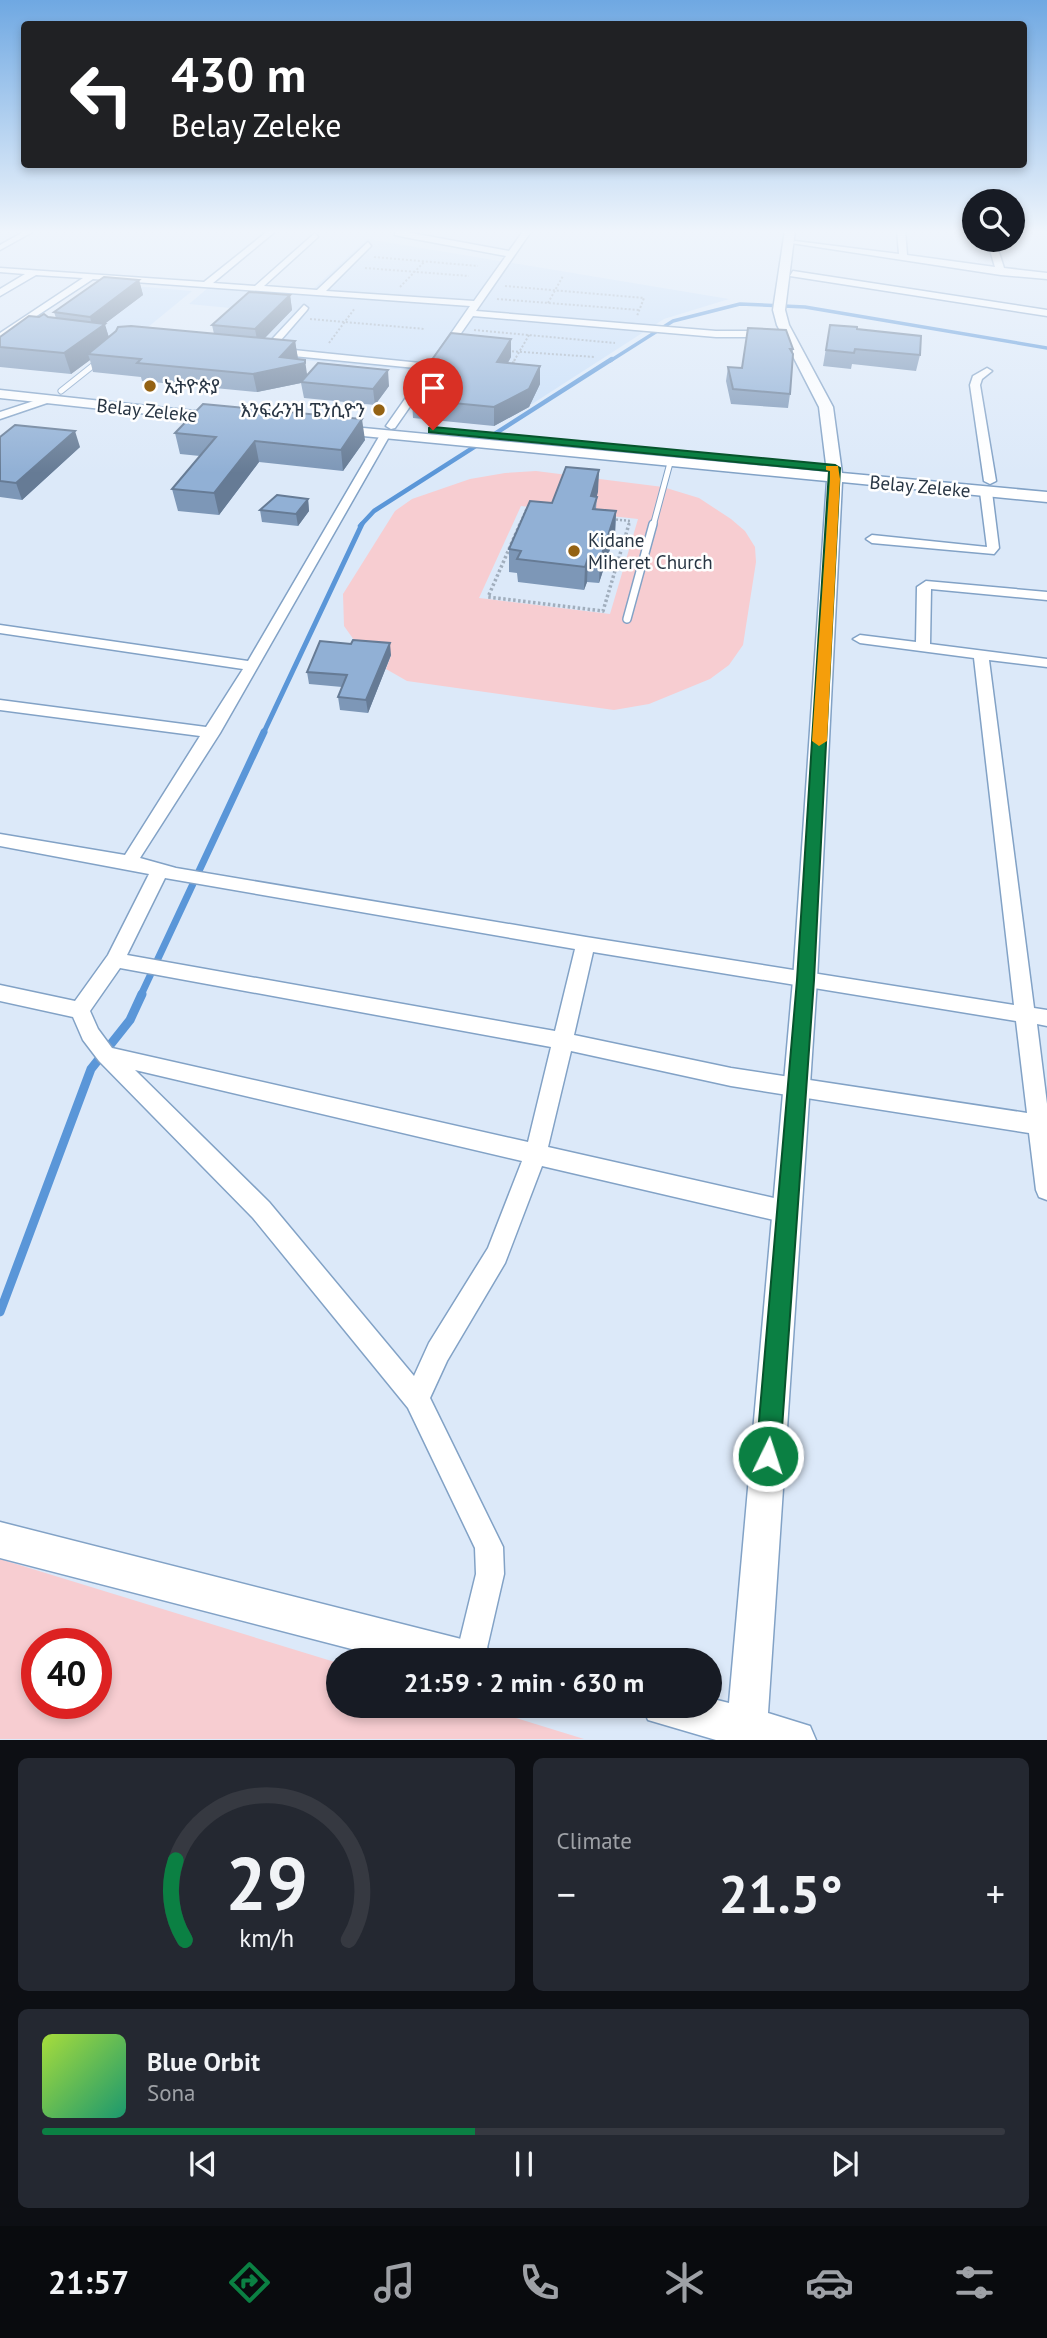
<!DOCTYPE html>
<meta charset="utf-8">
<style>
body{margin:0;font-family:"PT Sans","Noto Sans Ethiopic",sans-serif;background:#242831;color:#f1f3f6;height:100vh;display:flex;flex-direction:column;font-size:26px;white-space:nowrap}
*{box-sizing:border-box;margin:0}
p{font-size:23px;color:#9ea1a6}
.icon{flex:none;width:38px;height:38px;fill:none;stroke:currentColor;stroke-width:2;stroke-linecap:round;stroke-linejoin:round}
.map{position:relative;height:1740px;overflow:hidden}
.drawer{display:flex;flex-direction:column;gap:18px;padding:18px;background:#0d0f14;flex:1}
.drawer>*{flex:none}
.hud{position:absolute;left:21px;top:21px;width:1006px;height:147px;border-radius:7px;box-shadow:0 4px 10px #0003;background:#202124;color:#fff;overflow:hidden}
.tools{position:absolute;left:962px;top:189px;display:grid;gap:14px}
.tools a{display:grid;place-items:center;width:63px;height:63px;border-radius:50%;background:#171b24;box-shadow:0 4px 10px #0003;font-size:35px}
.speed{position:absolute;left:21px;top:1628px;display:flex;gap:14px;font-size:35px;font-weight:700;text-align:center}
.speed>*{display:grid;place-content:center;width:91px;height:91px;border-radius:50%;background:#171b24;box-shadow:0 4px 10px #0003;line-height:1}
.speed .limit{border:10px solid #d22;background:#fff;color:#111}
.pin{position:absolute;display:grid;place-items:center;width:60px;height:60px;color:#fff;margin:-72px -30px;border-radius:50% 50% 50% 0;rotate:-45deg;box-shadow:0 0 7px #0007}
.pin .icon{rotate:45deg}
.me{position:absolute;width:77px;margin:-38px;rotate:4deg;stroke-linejoin:round;filter:drop-shadow(0 0 5px #0008)}
.turn{display:flex;align-items:center;gap:24px;height:147px;padding:0 35px;font-size:32px}
.turn .icon{width:91px;height:91px;stroke-width:2.5}
.turn b{display:block;font-size:49px;line-height:60px}
.big{font-size:52px;font-weight:800;line-height:1.1}
.drawer .card{flex:1;display:flex;flex-direction:column;justify-content:center;gap:10px;min-width:0;padding:0 24px;border-radius:10px;background:#242831}
.drawer .dial{align-items:center;gap:0}
.dial svg{height:182px;overflow:visible;fill:none;stroke:#363941;stroke-width:7;stroke-linecap:round;text-anchor:middle}
.dial text{fill:#f1f3f6;stroke:none}
.song{display:flex;align-items:center;gap:21px}
.cover{width:84px;height:84px;border-radius:10px;background:linear-gradient(135deg,hsl(80 70% 55%),hsl(160 70% 35%))}
.played{height:7px;border-radius:4px;background:linear-gradient(90deg,#0b8043 45%,#363941 45%)}
.keys{display:flex;justify-content:space-around;direction:ltr}
.heat{display:flex;justify-content:space-between;align-items:center;font-size:38px;direction:ltr}
.drawer .tiles{flex:1;display:grid;gap:18px;grid-template-columns:1fr 1fr}
.card:last-child{grid-column:span 2}
.trip{position:absolute;left:326px;top:1648px;width:396px;height:70px;border-radius:35px;background:#171b24;box-shadow:0 4px 10px #0003;font-weight:800;line-height:70px;text-align:center}
.tabs{display:flex;height:112px;justify-content:space-around;align-items:center;background:#090b0e;color:#9ea1a6}
.tabs .icon{width:49px;height:49px}
.tabs .current{color:#0b8043}
.tabs b{font-size:32px;color:#f1f3f6}
.map>svg:first-child{display:block}
.built{fill:#c7def9}
.green{fill:#f7cdd1;fill-rule:evenodd}
.lines{fill:none;stroke-linecap:round;stroke-linejoin:round}
.stream-far4{stroke:#5a96d8;stroke-width:3.5}
.stream-far3{stroke:#5a96d8;stroke-width:4.5}
.stream-far2{stroke:#5a96d8;stroke-width:5}
.stream-far1{stroke:#5a96d8;stroke-width:7}
.stream{stroke:#5a96d8;stroke-width:9}
.service-far1-casing{stroke:#82a2c6;stroke-width:7}
.service-casing{stroke:#82a2c6;stroke-width:10}
.minor-casing{stroke:#82a2c6;stroke-width:3}
.tertiary-casing{stroke:#82a2c6;stroke-width:3}
.path-far2{stroke:#a1aebd;stroke-width:2;stroke-dasharray:2 2;stroke-linecap:butt}
.path-far1{stroke:#a1aebd;stroke-width:2.5;stroke-dasharray:2 2;stroke-linecap:butt}
.path{stroke:#a1aebd;stroke-width:3.5;stroke-dasharray:2.5 2.5;stroke-linecap:butt}
.service-far1{stroke:#fff;stroke-width:5}
.service{stroke:#fff;stroke-width:7}
.minor{fill:#fff;fill-rule:evenodd}
.tertiary{fill:#fff;fill-rule:evenodd}
.wall{fill:#7d97b7}
.shaded-wall{fill:#667b95}
.building{fill:#91b0d5;stroke:#667b95;stroke-width:2}
.route{fill:#0b8043;stroke:#07532c;stroke-width:2}
.slow{fill:#f59e0b}
.poi-dot{fill:#946213;stroke:#fff;stroke-width:2.5}
.labels{text-anchor:middle;dominant-baseline:central;stroke-width:5;stroke-linejoin:round;paint-order:stroke}
.far-poi-label{font-size:19px;fill:#293644;stroke:#fff;text-anchor:start}
.far-street-label{font-size:19px;fill:#293644;stroke:#fff}
</style>
<div class="map">
<svg width="1047" height="1740" viewBox="0 0 1047 1740">
<rect width="100%" height="100%" fill="#dce9f9"/>
<path class="built" d="M367,239L729,299L664,319L532,404L403,391L416,371L242,354L282,313L189,304L215,282L312,290Z
M110,284L192,291L114,355L24,346Z"/>
<path class="green" d="M536,471L663,487L699,498L731,519L745,531L755,547L756,562L743,645L729,665L710,679L649,704L614,710L407,681L386,669L391,655L354,640L344,626L343,594L395,511L412,499L470,479L505,473ZM521,506L638,519L610,614L479,598Z
M0,1559L338,1663V1706H477L584,1739H0ZM37,1643H96V1703H37Z"/>
<g class="lines">
<path class="stream-far4" d="M610,361L673,321L740,304L805,307L1047,348"/>
<path class="stream-far3" d="M360,526L374,511L612,359"/>
<path class="stream-far2" d="M263,734L362,524"/>
<path class="stream-far1" d="M141,995L264,732"/>
<path class="stream" d="M0,1312L91,1069L130,1020L142,994"/>
<g class="service-far1-casing">
<path id="service-far1" d="M61,391L100,360
M653,526L670,463"/>
</g>
<g class="service-casing">
<path id="service" d="M627,619L653,524"/>
</g>
<g class="minor-casing">
<path id="minor" d="M27,230H36L0,250V245Z
M269,230H277L213,283L255,286L315,233L318,237L264,286L317,290L368,242L371,246L326,291L474,301L506,256L404,237L395,235V230L509,251L524,230H532L476,311L716,331H771L776,334L771,337H716L473,316L395,428L391,429L386,426L426,369L273,354L262,350L304,305L308,308L307,310L274,348L430,364L470,306L93,279L0,340V333L83,278L36,275L0,296V289L25,274L0,272V268L204,282Z
M897,230H905L907,255L995,267L987,240H995L1004,268L1047,273V279L1001,275L791,243L795,241L899,254Z
M793,271L1047,310V316L790,276Z
M987,368L992,371L982,379L980,385L996,481L990,484L984,481L970,385L973,376Z
M49,396L53,397V401L0,419V412Z
M385,432L390,435L220,733L140,858L176,868L586,937L1014,1005L974,658L860,643L853,639L860,635L916,642L917,587L926,581L1047,592V600L931,589L930,644L1047,659V667L989,660L1034,1008L1047,1010V1026L1037,1024L1047,1104V1200L1039,1197L1036,1190L1029,1133L731,1086L571,1051L548,1147L787,1201L795,1204L798,1212L795,1220L787,1223L542,1166L505,1263L447,1361L430,1398L503,1547L504,1574L484,1661L455,1660L476,1574L475,1548L408,1408L253,1218L99,1061L83,1040L73,1017L0,1001V985L75,1001L108,955L149,874L0,846V834L125,855L200,736L0,710V700L206,727L243,669L0,633V625L248,661L380,435ZM165,878L575,949L555,1031L127,955ZM593,952L1016,1021L1027,1113L731,1068L574,1035ZM120,968L551,1047L528,1142L112,1048L98,1029L90,1011ZM135,1070L522,1161L488,1248L429,1343L414,1376L269,1202Z
M986,488L992,492L999,548L994,554L872,543L866,539L872,535L987,547L980,492Z"/>
</g>
<g class="tertiary-casing">
<path id="tertiary" d="M785,230H795L785,310L789,325L833,407L842,473L1047,492V502L842,482L817,980L768,1713L810,1726L816,1740H716L648,1720L642,1706H709V1698L729,1703L793,980L827,481L332,433L325,429L332,425L827,472L819,407L777,325L773,310Z
M0,390L222,414L229,418L222,422L0,398Z
M0,1522L473,1642L487,1647L492,1661H398L0,1558Z"/>
</g>
<path class="path-far2" d="M374,257L478,266
M365,268L469,276
M505,286L644,298L637,316
M400,287L425,261
M497,299L639,310
M548,303L563,276
M310,319L425,329
M474,330L615,343
M329,343L355,308
M508,351L595,357
M514,361L529,335"/>
<path class="path-far1" d="M511,367L515,359
M519,526L526,510L630,521L628,526"/>
<path class="path" d="M520,524L488,597L603,611L629,524"/>
<use href="#service-far1" class="service-far1"/>
<use href="#service" class="service"/>
<use href="#minor" class="minor"/>
<use href="#tertiary" class="tertiary"/>
</g>
<path class="wall" d="M139,280L143,295L104,324L109,337L214,334L212,325L290,295L292,310L264,339L295,341L298,359L307,375L389,386L375,405L304,398L301,383L257,392L142,381L141,377L93,372L90,360L71,374L0,367V337L48,317L56,318L54,312Z
M830,325L920,355L916,371L852,364L851,369L823,366Z
M748,328L793,349L790,394L788,408L731,404L726,381L728,367L742,368Z
M511,357L508,363L540,384L529,407L494,426L413,418L412,399L427,377L426,368Z
M175,433L365,440L343,471L259,462L219,515L178,511L172,489L200,456L180,454Z
M0,437L80,447L22,500L0,497Z
M599,470L596,509L616,511L615,534L599,583L587,582L584,590L518,582L517,573L509,572V549L552,503Z
M308,499L309,511L298,526L262,522L260,510Z
M391,655L368,713L340,710L338,697L342,687L309,684L307,672Z"/>
<path class="shaded-wall" d="M139,280L143,295L94,332L90,317Z
M290,295L292,310L258,345L255,329Z
M105,324L111,345L88,354L90,360L71,374L64,353Z
M511,339V357L497,380V362Z
M295,341L298,359L305,360L308,381L301,382V383L257,392L253,374Z
M540,366V384L529,407L494,426V407Z
M388,370L389,386L375,405L373,389Z
M362,419L365,440L343,471L341,450Z
M75,431L80,447L22,500L16,483Z
M255,441L259,462L219,515L214,493Z
M599,470L598,492L590,519L591,496Z
M308,499L309,511L298,526L296,514Z
M616,511L615,534L599,583L600,560Z
M588,558L587,582L584,590L585,567Z
M390,643L391,655L368,713L366,700Z"/>
<path class="building" d="M104,277L139,280L90,317L54,312Z
M249,292L290,295L255,329L212,325Z
M44,314L48,317L105,324L64,353L0,347V337L29,316L39,317Z
M830,325L857,327V329L921,336L920,355L855,349L854,353L826,350Z
M131,326L295,341L280,357L305,360V363L253,374L137,363L141,359L88,354L116,331L118,327Z
M748,328L786,330L793,349H790L793,354L790,394L733,389L728,367L742,368Z
M451,333L511,339L497,362L540,366L529,389L494,407L412,399L433,369L426,368Z
M318,363L388,370L373,389L301,382Z
M203,404L362,419L341,450L255,441L214,493L172,489L216,437L175,433Z
M15,425L75,431L16,483L0,481V437Z
M566,467L599,470L591,496L597,497L593,509L616,511L600,560L588,558L585,567L517,559L521,551L509,549L530,501L552,503Z
M277,495L308,499L296,514L260,510Z
M353,640L390,643L366,700L338,697L347,675L307,672L320,641L351,644Z"/>
<linearGradient id="sky" x2="0" y2="1"><stop stop-color="#6fa8e2"/><stop offset="0.49" stop-color="#eff5fc"/><stop offset="1" stop-color="#eff5fc" stop-opacity="0"/></linearGradient>
<rect width="1047" height="473" fill="url(#sky)"/>
<path class="route" d="M433,427L835,465L840,468L814,980L780,1456L777,1465L768,1468L760,1465L756,1456L797,980L829,471L429,432V428Z"/>
<path class="slow" d="M826,466H838L840,479L827,741L819,746L812,741L830,479V471L826,470Z"/>
<g class="poi-dot">
<circle cx="150" cy="386" r="7"/>
<circle cx="379" cy="410" r="7"/>
<circle cx="574" cy="551" r="7"/>
</g>
<g class="labels">
<g class="far-poi-label">
<text x="164" y="386">ኢትዮጵያ</text>
<text x="365" y="410" text-anchor="end">እንፍራንዝ ፔንሲዮን</text>
<text x="588" y="540">Kidane<tspan x="588" dy="22">Miheret Church</tspan></text>
</g>
<g class="far-street-label">
<text transform="translate(147 410) rotate(6)">Belay Zeleke</text>
<text transform="translate(920 486) rotate(5)">Belay Zeleke</text>
</g>
</g>
</svg>
<div class="tools">
<a><svg class="icon" aria-label="search" viewBox="0 0 24 24"><circle cx="10" cy="10" r="6"/><path d="M15 15l6 6"/></svg></a>
</div>
<div class="speed"><div class="limit">40</div></div>
<div class="pin" style="left:433px;top:430px;background:#d93025"><svg class="icon" aria-label="arrive" viewBox="0 0 24 24"><path d="M6 21V4h12l-3 4 3 4H6"/></svg></div>
<svg class="me" style="left:768px;top:1456px" viewBox="-20 -20 40 40"><circle r="17" fill="#0b8043" stroke="#fff" stroke-width="3"/><path d="M0-11L8 9 0 5-8 9z" fill="#fff"/></svg>
<div class="trip">21:59 · 2 min · 630 m</div>
<div class="hud">
<div class="turn"><svg class="icon" aria-label="left" viewBox="0 0 24 24"><path d="M17 20v-9H6M10 6l-5 5 5 5"/></svg><div><b>430 m</b>Belay Zeleke</div></div>
</div>
</div>
<section class="drawer">
<div class="tiles">
<div class="card dial"><svg viewBox="0 0 100 80">
<path d="M14 69A42 42 0 1 1 86 69"/>
<path d="M14 69A42 42 0 0 1 10 34" stroke="#0b8043"/>
<text x="50" y="56" font-size="32" font-weight="700">29</text>
<text x="50" y="72" font-size="11">km/h</text>
</svg></div>
<div class="card"><p>Climate</p>
<div class="heat"><a>−</a><b class="big">21.5°</b><a>+</a></div>
</div>
<div class="card">
<div class="song"><i class="cover"></i><div><b>Blue Orbit</b><p>Sona</p></div></div>
<div class="played"></div>
<div class="keys"><svg class="icon" aria-label="previous" viewBox="0 0 24 24"><path d="M18 5L8 12l10 7zM5 5v14"/></svg><svg class="icon" aria-label="pause" viewBox="0 0 24 24"><path d="M8 5v14M16 5v14"/></svg><svg class="icon" aria-label="next" viewBox="0 0 24 24"><path d="M6 5l10 7-10 7zM19 5v14"/></svg></div>
</div>
</div>
</section>
<nav class="tabs">
<b>21:57</b>
<svg class="icon current" aria-label="directions" viewBox="0 0 24 24"><path d="M12 3l9 9-9 9-9-9zM9 14v-3h6M13 9l2 2-2 2"/></svg>
<svg class="icon" aria-label="music" viewBox="0 0 24 24"><path d="M9 18V5l10-2v13"/><circle cx="6" cy="18" r="3"/><circle cx="16" cy="16" r="3"/></svg>
<svg class="icon" aria-label="phone" viewBox="0 0 24 24"><path d="M5 4h4l2 5-3 2q2 4 5 5l2-3 5 2v4C11 20 4 13 5 4z"/></svg>
<svg class="icon" aria-label="climate" viewBox="0 0 24 24"><path d="M12 3v18M4 7l16 10M4 17L20 7"/></svg>
<svg class="icon" aria-label="car" viewBox="0 0 24 24"><path d="M5 17H2v-5l4-1 3-4h7l3 4 3 1v5h-3M9 17h6M6 11h13"/><circle cx="7" cy="17" r="2"/><circle cx="17" cy="17" r="2"/></svg>
<svg class="icon" aria-label="filters" viewBox="0 0 24 24"><path d="M4 7h16M4 17h16"/><circle cx="9" cy="7" r="2"/><circle cx="15" cy="17" r="2"/></svg>
</nav>
